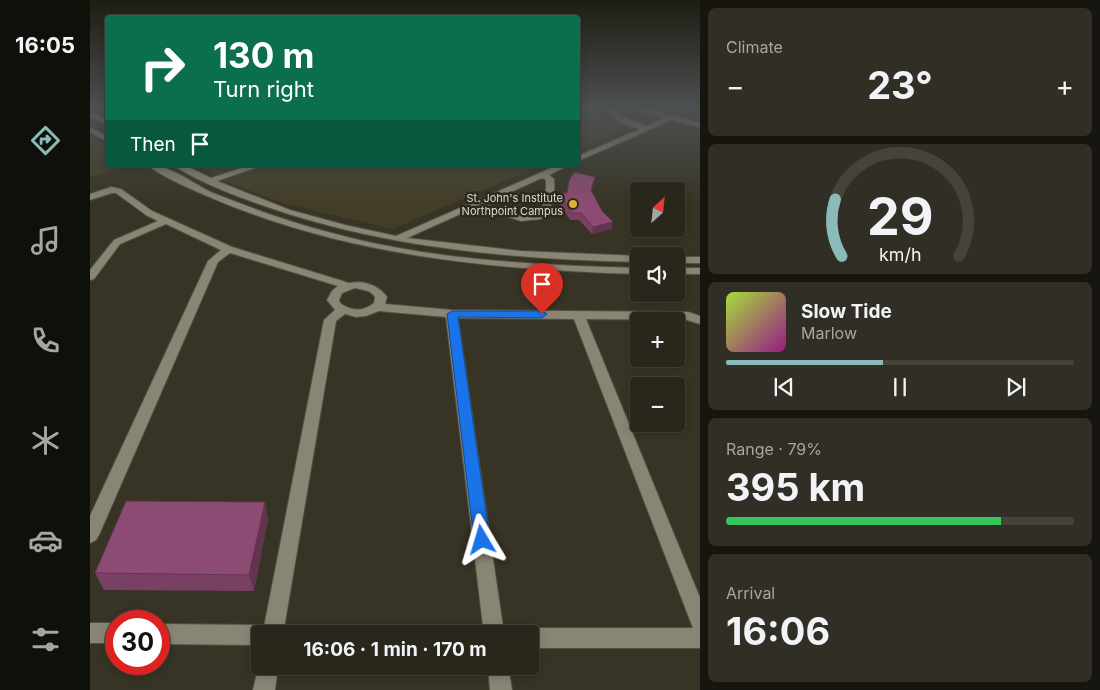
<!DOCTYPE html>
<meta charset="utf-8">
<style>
body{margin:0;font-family:Inter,sans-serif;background:#312f25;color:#f1f3f6;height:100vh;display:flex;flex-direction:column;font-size:19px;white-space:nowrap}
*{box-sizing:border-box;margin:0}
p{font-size:16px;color:#a5a5a3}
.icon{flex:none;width:28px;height:28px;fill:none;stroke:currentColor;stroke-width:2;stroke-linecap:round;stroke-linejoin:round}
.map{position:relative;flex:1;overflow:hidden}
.details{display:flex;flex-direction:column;gap:8px;padding:8px;background:#17150f;width:400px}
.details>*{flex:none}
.top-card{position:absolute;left:15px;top:15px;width:475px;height:152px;border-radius:5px;box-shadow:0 2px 8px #0003,0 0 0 1px #45443b;background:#0b6e4f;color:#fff;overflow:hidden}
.needle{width:32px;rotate:27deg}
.fabs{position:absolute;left:540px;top:182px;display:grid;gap:10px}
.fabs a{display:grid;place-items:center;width:55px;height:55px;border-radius:5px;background:#29271c;box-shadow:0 2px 8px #0003,0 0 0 1px #45443b;font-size:25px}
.speed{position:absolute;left:15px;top:610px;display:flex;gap:10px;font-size:25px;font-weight:700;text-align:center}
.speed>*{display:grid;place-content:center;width:65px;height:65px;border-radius:50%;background:#29271c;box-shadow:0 2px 8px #0003,0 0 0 1px #45443b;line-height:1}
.speed .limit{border:8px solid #d22;background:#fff;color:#111}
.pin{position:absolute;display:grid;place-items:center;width:42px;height:42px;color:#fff;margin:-51px -21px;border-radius:50% 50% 50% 0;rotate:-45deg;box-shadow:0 0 5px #0007}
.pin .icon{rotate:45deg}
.me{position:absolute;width:55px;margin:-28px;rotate:353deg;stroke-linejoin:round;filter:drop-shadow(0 0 4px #0008)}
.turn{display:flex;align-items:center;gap:18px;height:105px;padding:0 25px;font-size:22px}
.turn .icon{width:65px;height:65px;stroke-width:2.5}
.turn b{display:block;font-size:35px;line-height:42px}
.then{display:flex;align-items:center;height:48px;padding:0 25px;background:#0003;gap:10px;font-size:19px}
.big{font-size:38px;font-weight:700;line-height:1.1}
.details .card{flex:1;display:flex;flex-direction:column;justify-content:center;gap:8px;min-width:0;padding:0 18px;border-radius:8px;background:#312f25}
.details .dial{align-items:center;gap:0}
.dial svg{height:130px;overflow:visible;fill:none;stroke:#45443b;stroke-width:7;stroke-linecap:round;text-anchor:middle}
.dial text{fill:#f1f3f6;stroke:none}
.song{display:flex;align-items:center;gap:15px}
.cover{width:60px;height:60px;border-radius:8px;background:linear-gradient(135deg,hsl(80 70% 55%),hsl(310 70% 35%))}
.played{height:5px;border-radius:2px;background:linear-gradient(90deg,#8bbbb9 45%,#45443b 45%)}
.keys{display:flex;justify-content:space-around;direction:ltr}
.heat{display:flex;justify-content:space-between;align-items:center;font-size:28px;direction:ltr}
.charge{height:8px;border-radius:4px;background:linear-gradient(90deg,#34c759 79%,#45443b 0)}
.trip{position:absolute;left:161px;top:625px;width:288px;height:50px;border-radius:5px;background:#29271c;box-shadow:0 2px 8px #0003,0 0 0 1px #45443b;font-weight:700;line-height:50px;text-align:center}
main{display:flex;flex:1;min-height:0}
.tabs{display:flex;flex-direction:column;width:90px;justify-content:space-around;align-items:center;background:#10100b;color:#a5a5a3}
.tabs .icon{width:35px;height:35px}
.tabs .active{color:#8bbbb9}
.tabs b{font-size:22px;color:#f1f3f6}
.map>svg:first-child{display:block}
.built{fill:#423d27}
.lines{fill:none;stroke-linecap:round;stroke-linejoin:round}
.minor-casing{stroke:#545144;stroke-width:2}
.minor{fill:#898574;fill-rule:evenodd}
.wall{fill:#784062}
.shaded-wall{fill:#623450}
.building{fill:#8c4b72;stroke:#623450}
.route{fill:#1a73e8;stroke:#114b97}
.poi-dot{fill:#deb133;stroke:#2d2a1b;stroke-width:2}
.labels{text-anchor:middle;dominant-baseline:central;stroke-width:5;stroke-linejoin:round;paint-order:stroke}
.far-poi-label{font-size:11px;fill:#dddbd2;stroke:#2d2a1b;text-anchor:end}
</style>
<main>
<nav class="tabs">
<b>16:05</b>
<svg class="icon active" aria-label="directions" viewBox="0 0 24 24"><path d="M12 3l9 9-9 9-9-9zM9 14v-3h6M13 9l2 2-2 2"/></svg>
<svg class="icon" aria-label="music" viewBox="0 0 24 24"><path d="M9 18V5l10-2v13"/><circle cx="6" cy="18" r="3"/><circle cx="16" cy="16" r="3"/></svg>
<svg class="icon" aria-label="phone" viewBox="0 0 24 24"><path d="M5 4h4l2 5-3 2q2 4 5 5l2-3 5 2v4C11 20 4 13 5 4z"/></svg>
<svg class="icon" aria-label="climate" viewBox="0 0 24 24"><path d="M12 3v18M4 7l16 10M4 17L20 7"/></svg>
<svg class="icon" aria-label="car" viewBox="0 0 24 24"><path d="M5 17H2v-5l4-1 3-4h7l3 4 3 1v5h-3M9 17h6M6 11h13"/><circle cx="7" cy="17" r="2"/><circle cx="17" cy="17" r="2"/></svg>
<svg class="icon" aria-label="filters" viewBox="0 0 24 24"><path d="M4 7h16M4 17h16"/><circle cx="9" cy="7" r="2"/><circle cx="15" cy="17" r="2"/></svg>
</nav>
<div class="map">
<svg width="610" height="690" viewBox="0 0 610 690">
<rect width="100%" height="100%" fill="#373425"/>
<path class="built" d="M488,108H513L512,116L538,127L488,149Z
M0,138L17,147L18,165H42L0,177Z
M107,165H451L303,229L192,203L135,181Z"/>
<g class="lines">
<g class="minor-casing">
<path id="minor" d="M523,108H530L527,112L528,115L556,126L575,118L540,108H552L610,123V127L582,120L488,161V156L550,129C540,126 524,123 521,112Z
M0,111L18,121V126L0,116Z
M0,127L18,137V142L0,132Z
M58,165C81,165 103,184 123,193C161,208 199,222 238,232C338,260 445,265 549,268V274C407,270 268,257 136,204C117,196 72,178 58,165Z
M84,165H94L121,178L161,165H173L127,181L200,210L255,225L306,236L468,165H479L459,175L464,179C465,194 464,211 451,219L431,221L386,207L317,238L431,251L550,256H549V262C414,259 282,247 155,199C138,193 97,176 84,165ZM452,178L456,180C456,192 456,208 445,215L422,213L394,204Z
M21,187L31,189L62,211L142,247L259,283C274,280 289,285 297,297L295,304L362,310L598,312L610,316V324L597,320L496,319L610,598V648H440V634H432L433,631L440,628H603L484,319L368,318L414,634H394L356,317L289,311L276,316L266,317L255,314L246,321L193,634H170V645L69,644V624L170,625L174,627L234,320L245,310L237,300L242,291L248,286L140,253L128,262L9,535L6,540L0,543V516L118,261L131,250L76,224L30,244L4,279L0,280V270L24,240L68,221L56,215L26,193H22L0,200V194ZM265,288C273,290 281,290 285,297L284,303C274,312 260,311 250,303L249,300L252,293Z
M586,257H610V263H586Z
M586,268H610V274H586Z
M0,623H26V643H0Z
M170,660V666H188L185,690H163Z
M398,666H418L422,690H400Z"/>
</g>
<use href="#minor" class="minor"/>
</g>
<path class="wall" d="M505,177L501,191L522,229L502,234L489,220H480L468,200L469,193H477Z
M175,502L178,519L164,591L14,590L5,573Z"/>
<path class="shaded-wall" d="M523,222L522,229L502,234L503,227Z
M175,502L178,519L164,591L159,575Z"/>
<path class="building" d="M484,172L505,177L501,190L512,211L523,222L503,227L491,213H482L469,193H477L479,181Z
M36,501L175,502L159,575L5,573Z"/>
<linearGradient id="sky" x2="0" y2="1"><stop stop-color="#1e1d14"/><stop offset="0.53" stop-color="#4d5051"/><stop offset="1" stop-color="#4d5051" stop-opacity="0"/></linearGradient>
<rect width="610" height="205" fill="url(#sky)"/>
<path class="route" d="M362,311H452L457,314L452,318L368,317L400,540L397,545L392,547L386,545L384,540L357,314Z"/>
<circle class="poi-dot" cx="483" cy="204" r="5"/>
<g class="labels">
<g class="far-poi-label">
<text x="473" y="198">St. John's Institute<tspan x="473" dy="13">Northpoint Campus</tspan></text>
</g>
</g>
</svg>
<div class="fabs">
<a><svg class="needle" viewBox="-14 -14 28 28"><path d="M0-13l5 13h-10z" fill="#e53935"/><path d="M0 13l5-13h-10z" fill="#a5a5a3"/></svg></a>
<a><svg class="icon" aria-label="sound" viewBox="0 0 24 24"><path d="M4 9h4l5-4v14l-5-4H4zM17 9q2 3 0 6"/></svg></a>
<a>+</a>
<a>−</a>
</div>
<div class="speed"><div class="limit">30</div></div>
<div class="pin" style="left:452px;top:314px;background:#d93025"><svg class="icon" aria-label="arrive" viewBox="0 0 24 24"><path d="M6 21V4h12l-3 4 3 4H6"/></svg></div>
<svg class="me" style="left:392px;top:540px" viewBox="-20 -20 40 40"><path d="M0-17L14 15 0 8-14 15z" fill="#1a73e8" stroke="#fff" stroke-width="4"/></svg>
<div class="trip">16:06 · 1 min · 170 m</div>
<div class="top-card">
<div class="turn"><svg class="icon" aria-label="right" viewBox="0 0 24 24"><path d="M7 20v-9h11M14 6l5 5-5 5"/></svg><div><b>130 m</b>Turn right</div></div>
<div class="then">Then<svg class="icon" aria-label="arrive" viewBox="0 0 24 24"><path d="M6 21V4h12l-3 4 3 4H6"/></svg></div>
</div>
</div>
<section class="details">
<div class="card"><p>Climate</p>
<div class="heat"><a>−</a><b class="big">23°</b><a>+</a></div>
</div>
<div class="card dial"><svg viewBox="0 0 100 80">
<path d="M14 69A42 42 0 1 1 86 69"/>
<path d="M14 69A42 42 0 0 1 10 34" stroke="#8bbbb9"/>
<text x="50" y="56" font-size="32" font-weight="700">29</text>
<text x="50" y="72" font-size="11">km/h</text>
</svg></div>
<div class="card">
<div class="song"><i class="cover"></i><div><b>Slow Tide</b><p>Marlow</p></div></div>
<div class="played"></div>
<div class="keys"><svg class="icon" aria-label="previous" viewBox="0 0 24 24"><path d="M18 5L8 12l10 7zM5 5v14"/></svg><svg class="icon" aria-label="pause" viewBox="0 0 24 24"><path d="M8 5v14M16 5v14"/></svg><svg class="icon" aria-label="next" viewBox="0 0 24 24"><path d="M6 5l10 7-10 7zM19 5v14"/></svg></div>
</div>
<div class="card"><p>Range · 79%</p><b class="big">395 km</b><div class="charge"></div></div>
<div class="card"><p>Arrival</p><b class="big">16:06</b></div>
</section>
</main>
